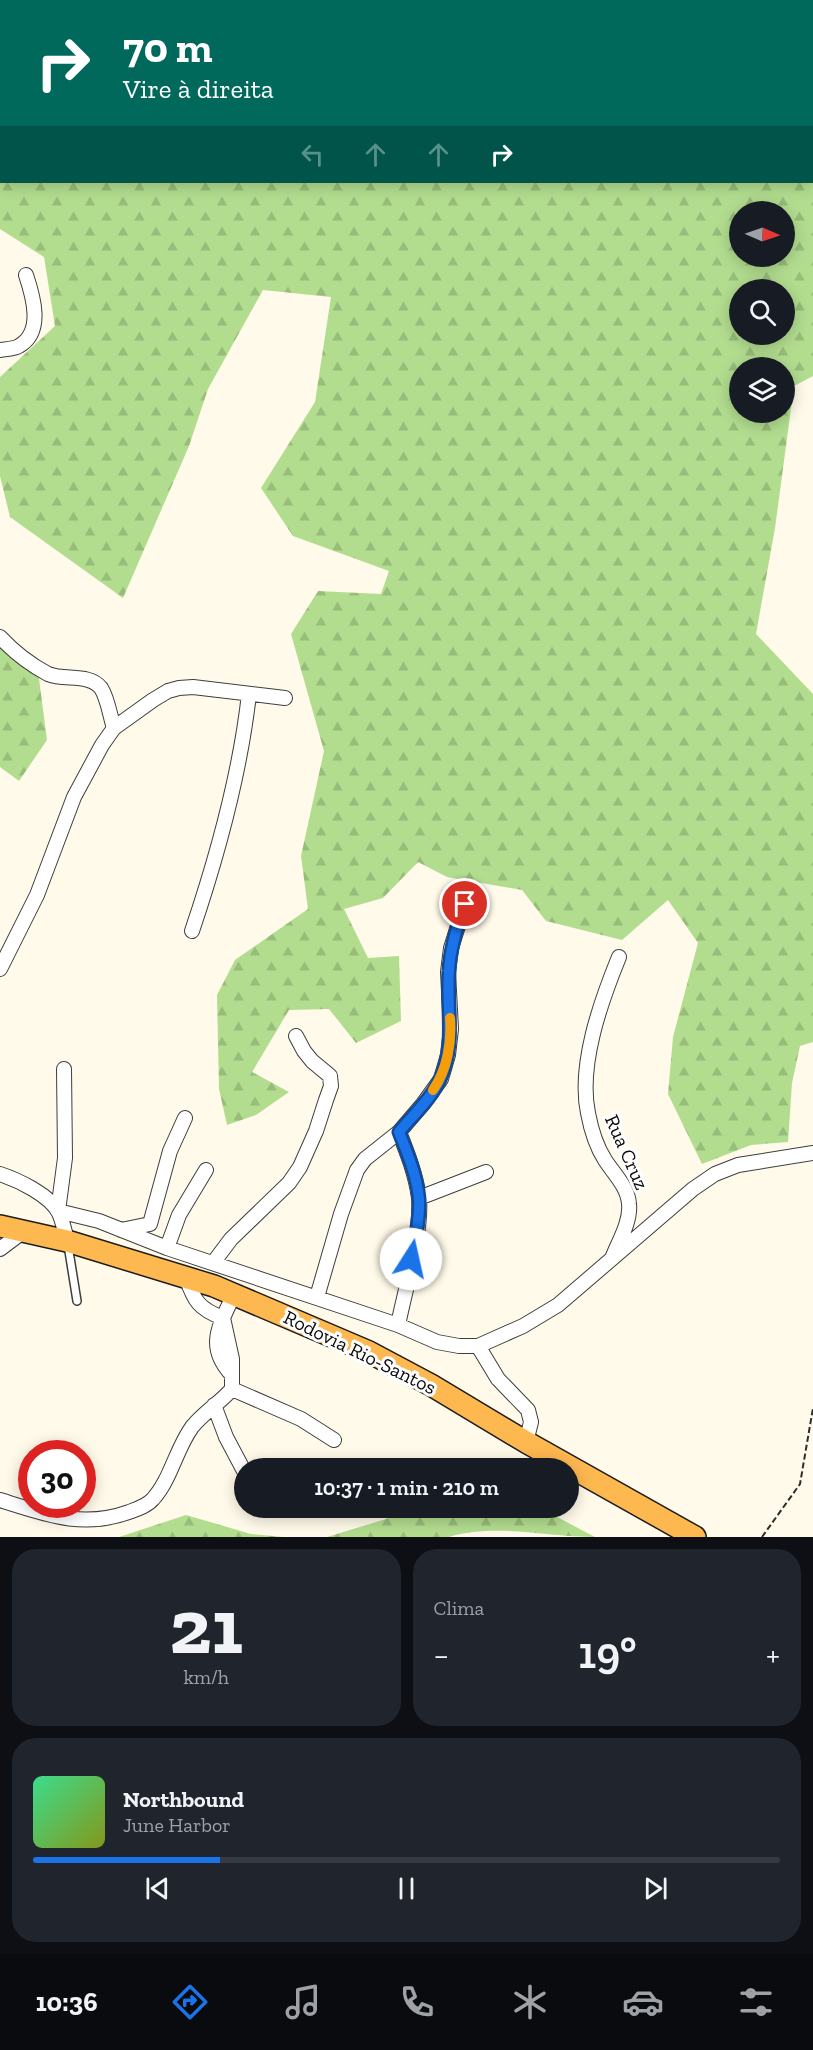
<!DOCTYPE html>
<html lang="pt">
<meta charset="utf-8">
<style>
body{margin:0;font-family:"Zilla Slab",serif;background:#20242c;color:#f1f3f6;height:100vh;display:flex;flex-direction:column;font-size:22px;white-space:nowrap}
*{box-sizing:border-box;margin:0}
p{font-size:20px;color:#9ea1a6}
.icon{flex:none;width:33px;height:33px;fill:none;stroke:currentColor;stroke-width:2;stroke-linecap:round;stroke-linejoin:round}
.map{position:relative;height:1537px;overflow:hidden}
.details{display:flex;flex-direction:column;gap:12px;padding:12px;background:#0d0f14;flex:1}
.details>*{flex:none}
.hud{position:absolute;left:0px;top:0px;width:813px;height:183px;box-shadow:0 3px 15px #0003;background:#00695c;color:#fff;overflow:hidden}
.needle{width:39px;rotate:92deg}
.controls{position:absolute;left:729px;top:201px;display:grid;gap:12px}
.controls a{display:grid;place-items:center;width:66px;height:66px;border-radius:50%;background:#171b24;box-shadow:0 3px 15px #0003;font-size:30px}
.speed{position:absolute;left:18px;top:1440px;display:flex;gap:12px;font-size:30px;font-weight:700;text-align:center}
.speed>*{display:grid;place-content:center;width:78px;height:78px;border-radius:50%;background:#171b24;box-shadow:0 3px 15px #0003;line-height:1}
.speed .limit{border:9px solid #d22;background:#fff;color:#111}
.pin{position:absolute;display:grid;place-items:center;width:51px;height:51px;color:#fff;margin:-26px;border:3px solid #fff;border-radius:50%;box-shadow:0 2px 6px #0007}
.me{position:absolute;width:66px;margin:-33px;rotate:10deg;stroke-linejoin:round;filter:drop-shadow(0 0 4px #0008)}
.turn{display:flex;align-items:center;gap:21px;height:126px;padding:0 24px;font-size:27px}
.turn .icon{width:78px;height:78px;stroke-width:2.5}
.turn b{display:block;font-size:42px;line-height:51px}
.lanes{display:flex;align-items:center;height:57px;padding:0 24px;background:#0003;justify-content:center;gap:30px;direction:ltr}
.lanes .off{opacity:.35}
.big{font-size:45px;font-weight:600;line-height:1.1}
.details .tile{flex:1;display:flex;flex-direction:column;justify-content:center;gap:9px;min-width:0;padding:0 21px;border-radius:24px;background:#20242c}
.details .dial{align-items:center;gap:0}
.dial b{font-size:78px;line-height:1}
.song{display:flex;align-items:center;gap:18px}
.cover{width:72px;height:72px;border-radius:9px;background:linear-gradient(135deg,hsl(150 70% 55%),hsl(70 70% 35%))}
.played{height:6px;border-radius:3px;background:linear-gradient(90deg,#1a73e8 25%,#363941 25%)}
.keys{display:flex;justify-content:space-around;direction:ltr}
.heat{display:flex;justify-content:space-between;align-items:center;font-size:33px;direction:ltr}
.details .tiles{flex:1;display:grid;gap:12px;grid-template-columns:1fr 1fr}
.tile:last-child{grid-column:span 2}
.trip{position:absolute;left:234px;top:1458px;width:345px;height:60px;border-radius:30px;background:#171b24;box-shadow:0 3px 15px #0003;font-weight:600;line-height:60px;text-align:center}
.menu{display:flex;height:96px;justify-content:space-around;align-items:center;background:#090b0e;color:#9ea1a6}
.menu .icon{width:42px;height:42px}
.menu .active{color:#1a73e8}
.menu b{font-size:27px;color:#f1f3f6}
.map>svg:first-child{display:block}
.forest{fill:url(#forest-firs);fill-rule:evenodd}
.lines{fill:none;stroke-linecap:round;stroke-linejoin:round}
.service-casing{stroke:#3e3e3e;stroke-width:10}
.minor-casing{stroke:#3e3e3e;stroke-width:16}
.trunk-casing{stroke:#1c1c1c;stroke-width:24}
.path{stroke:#2d2d2d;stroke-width:2;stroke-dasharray:6 3;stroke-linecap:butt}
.service{stroke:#fff;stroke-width:7}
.minor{stroke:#fff;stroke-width:14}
.trunk{stroke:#feb850;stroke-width:21}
.route-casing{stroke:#114b97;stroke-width:15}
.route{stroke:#1a73e8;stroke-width:10}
.slow{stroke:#f59e0b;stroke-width:10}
.labels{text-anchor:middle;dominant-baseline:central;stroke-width:6;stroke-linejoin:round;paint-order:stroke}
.street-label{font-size:20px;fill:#0b0b0b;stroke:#fff}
</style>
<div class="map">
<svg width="813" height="1537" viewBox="0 0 813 1537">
<defs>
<pattern id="forest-firs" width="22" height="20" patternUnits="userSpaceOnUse" patternTransform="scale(1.5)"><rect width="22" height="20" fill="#b2dd8f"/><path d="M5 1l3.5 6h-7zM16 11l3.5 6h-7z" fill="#98bc7a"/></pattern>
</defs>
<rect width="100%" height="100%" fill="#fffae9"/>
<path class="forest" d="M0,0L702,1L2,2V182H812V88H813V376L794,386L775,528L756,634L813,694V1042L800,1046L792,1083L788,1142L751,1145L702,1164L668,1094L673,1037L698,943L668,900L622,940L546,921L522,890L447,877L418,862L383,898L344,909L368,958L399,956L401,1021L356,1043L329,1009L289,1010L252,1072L289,1092L256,1115L227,1125L219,1089L217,995L235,960L308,909L301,856L324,751L291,634L318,591L381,594L389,571L293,536L261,488L315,402L331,297L263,290L208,389L189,446L123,598L10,517L0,476V377L55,326L44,257L0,229ZM740,212H784V256H740ZM740,290H784V334H740ZM740,368H784V412H740Z
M0,643L38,671L47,740L19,781L0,767Z
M408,1508H540L595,1537C547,1537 496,1523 449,1537H327L386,1519Z
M186,1515L251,1534L283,1537H119Z"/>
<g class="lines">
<g class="service-casing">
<path id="service" d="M68,1245L77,1301"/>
</g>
<g class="minor-casing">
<path id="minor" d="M0,350C6,349 14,349 19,346C44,332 33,296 26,275
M0,637C13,651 31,665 48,674C65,681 89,673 101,688C108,699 110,716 114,728
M192,931C218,854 240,775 249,694
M0,969L37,895L74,797L102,745L114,728L153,700L168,691L179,688L193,687L285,698
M64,1069L65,1158L58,1211L99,1221L167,1248L398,1325L437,1342L459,1346H478L523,1326L558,1305L693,1189L715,1174L738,1165L813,1153
M0,1174C18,1180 50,1195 59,1213C63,1222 65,1232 67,1241
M419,1198L486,1172
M121,1230L150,1224L170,1151L185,1118
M167,1248L179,1215L206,1170
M0,1249L24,1231
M613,1256C619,1241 631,1221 629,1204C628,1187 614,1174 605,1160C596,1146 591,1129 588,1113C578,1065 601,1001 619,957
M213,1263L231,1239L289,1183L300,1167L316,1131L326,1100L331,1086L330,1076L312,1061L304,1051L296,1036
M317,1297L341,1214L357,1170L365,1159L399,1132L423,1104L441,1079L448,1055L451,1029L448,972L451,948L465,904
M398,1325C405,1290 422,1233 419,1198C416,1175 407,1152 399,1132
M478,1346L498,1379L528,1410L531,1422L526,1442
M232,1375C205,1346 220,1325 234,1294
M232,1389L301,1419L334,1440
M214,1405L226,1437L244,1471
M0,1500C45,1514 82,1529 129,1512C137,1509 147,1506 153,1499C171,1479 176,1449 192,1427C204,1412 220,1403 232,1389V1359L223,1318C199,1309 194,1301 186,1277"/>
</g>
<g class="trunk-casing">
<path id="trunk" d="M0,1226L67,1241L214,1286L369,1352L431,1385L526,1442L695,1537"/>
</g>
<path class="path" d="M762,1537L800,1484L813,1408"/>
<use href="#service" class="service"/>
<use href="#minor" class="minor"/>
<use href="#trunk" class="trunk"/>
</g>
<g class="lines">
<g class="route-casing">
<path id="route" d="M411,1259C415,1239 420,1219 419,1199C417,1176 407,1152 399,1132C413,1115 433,1097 441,1077C456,1042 446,1007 449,971C450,948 457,926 465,904"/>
</g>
<use href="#route" class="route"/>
<path class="slow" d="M433,1090C447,1070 452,1043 450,1018"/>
</g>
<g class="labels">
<g class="street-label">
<text transform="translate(627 1152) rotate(66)">Rua Cruz</text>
<text transform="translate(360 1352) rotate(26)">Rodovia Rio-Santos</text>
</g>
</g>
</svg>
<div class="controls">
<a><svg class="needle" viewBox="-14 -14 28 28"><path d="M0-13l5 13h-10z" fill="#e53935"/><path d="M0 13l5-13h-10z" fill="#9ea1a6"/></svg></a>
<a><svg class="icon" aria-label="search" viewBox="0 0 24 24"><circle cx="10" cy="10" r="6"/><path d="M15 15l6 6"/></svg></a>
<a><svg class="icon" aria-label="layers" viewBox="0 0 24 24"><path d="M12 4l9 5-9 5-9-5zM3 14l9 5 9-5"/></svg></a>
</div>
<div class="speed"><div class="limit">30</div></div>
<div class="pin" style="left:465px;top:904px;background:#d93025"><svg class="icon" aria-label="arrive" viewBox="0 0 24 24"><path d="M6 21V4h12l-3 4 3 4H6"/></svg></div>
<svg class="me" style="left:411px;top:1259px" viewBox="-20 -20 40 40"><circle r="19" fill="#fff"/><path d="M0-13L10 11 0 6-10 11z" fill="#1a73e8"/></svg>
<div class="trip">10:37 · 1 min · 210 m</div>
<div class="hud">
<div class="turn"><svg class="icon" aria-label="right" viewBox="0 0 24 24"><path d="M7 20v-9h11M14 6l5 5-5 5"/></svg><div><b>70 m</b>Vire à direita</div></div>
<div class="lanes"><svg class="icon off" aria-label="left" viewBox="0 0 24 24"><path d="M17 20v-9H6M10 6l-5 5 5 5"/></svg><svg class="icon off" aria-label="ahead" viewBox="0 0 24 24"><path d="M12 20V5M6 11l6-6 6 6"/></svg><svg class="icon off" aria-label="ahead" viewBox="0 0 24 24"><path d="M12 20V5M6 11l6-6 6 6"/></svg><svg class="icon" aria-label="right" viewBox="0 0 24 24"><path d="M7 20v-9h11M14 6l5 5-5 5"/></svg></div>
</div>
</div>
<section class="details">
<div class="tiles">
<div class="tile dial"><b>21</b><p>km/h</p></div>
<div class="tile"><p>Clima</p>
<div class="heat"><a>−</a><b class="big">19°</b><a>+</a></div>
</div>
<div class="tile">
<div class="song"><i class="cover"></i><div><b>Northbound</b><p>June Harbor</p></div></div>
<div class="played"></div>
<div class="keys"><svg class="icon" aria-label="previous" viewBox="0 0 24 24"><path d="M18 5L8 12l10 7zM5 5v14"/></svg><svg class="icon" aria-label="pause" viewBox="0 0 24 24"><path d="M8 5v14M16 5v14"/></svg><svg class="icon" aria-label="next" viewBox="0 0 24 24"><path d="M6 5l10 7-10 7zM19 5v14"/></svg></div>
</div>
</div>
</section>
<nav class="menu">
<b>10:36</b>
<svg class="icon active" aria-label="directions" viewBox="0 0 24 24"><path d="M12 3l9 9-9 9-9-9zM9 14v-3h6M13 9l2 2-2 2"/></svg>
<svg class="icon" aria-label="music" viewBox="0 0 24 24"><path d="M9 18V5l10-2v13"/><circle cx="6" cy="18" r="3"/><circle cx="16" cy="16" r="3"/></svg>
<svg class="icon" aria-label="phone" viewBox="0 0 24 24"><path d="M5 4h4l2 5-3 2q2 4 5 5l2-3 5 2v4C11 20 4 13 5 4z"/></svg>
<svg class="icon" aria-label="climate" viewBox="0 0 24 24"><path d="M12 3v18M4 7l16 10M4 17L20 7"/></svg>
<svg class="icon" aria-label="car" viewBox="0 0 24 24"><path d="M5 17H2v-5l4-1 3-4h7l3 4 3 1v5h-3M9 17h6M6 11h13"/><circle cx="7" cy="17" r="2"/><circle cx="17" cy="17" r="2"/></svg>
<svg class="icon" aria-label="filters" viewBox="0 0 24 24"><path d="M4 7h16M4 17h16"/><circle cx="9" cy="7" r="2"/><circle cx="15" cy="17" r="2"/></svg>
</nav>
